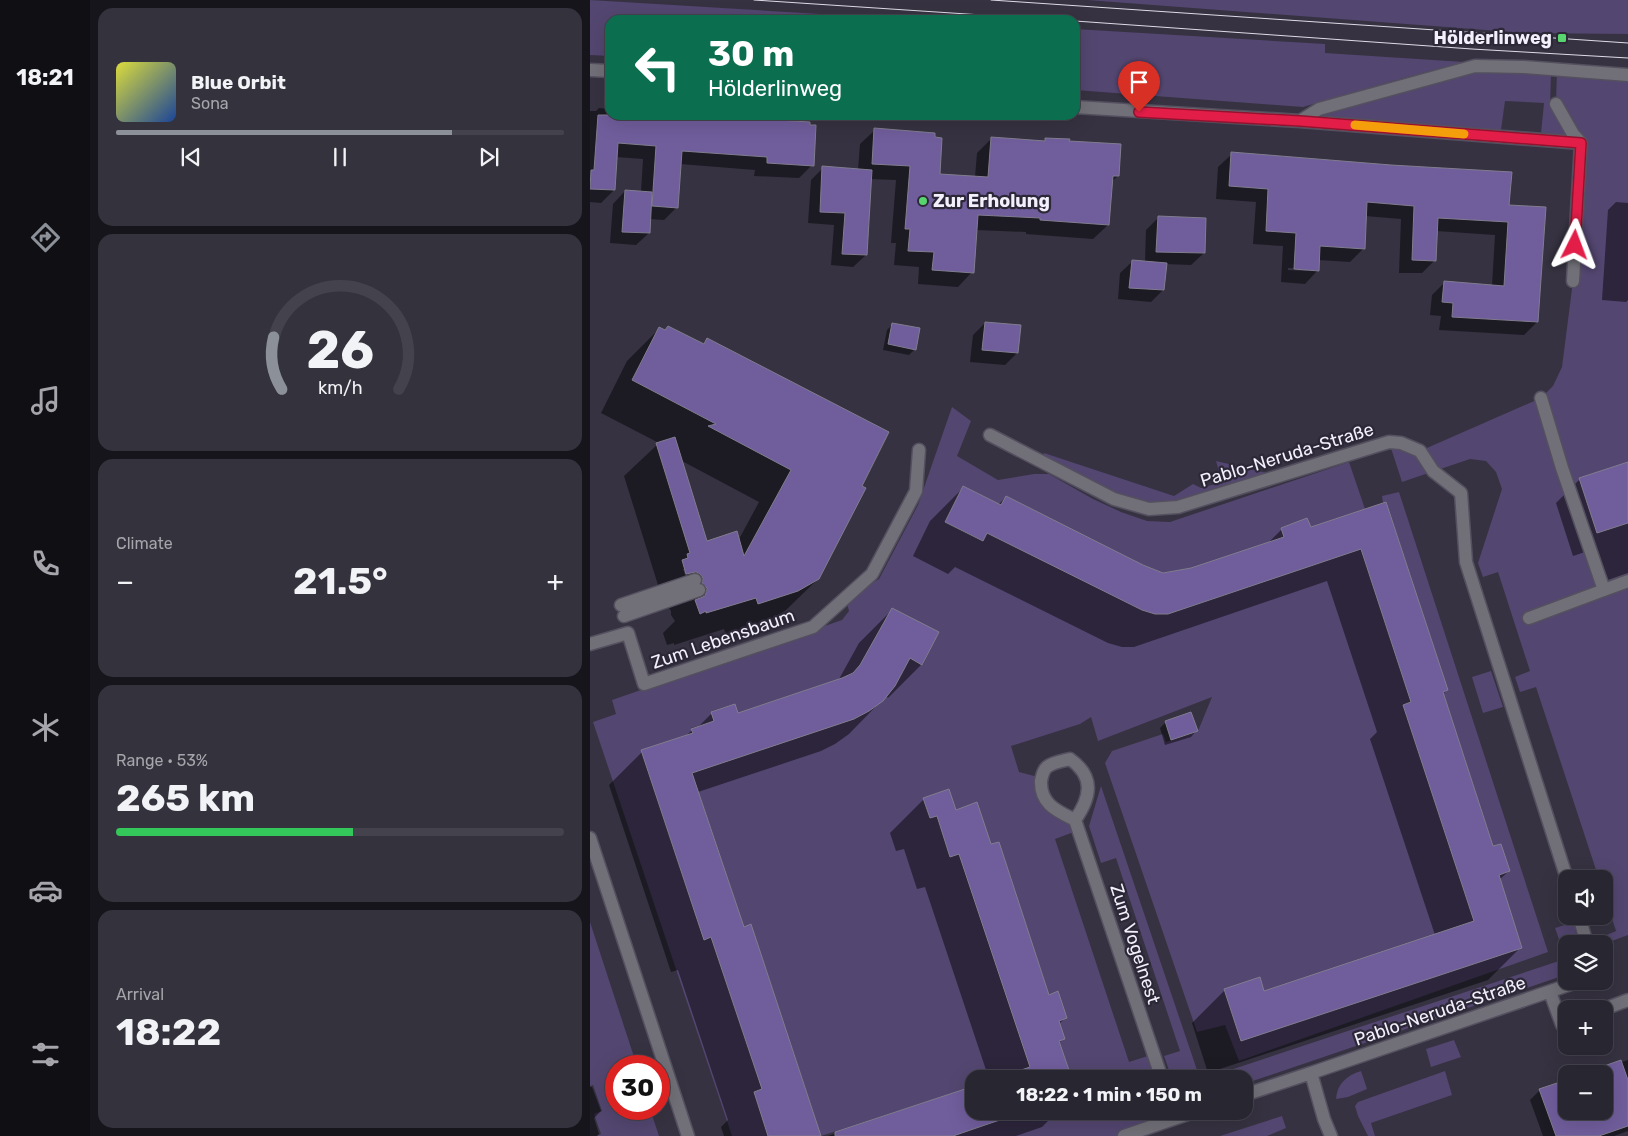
<!DOCTYPE html>
<meta charset="utf-8">
<style>
body{margin:0;font-family:Rubik,sans-serif;background:#34323d;color:#f1f3f6;height:100vh;display:flex;flex-direction:column;font-size:19px;white-space:nowrap}
*{box-sizing:border-box;margin:0}
p{font-size:16px;color:#a5a5ab}
.icon{flex:none;width:28px;height:28px;fill:none;stroke:currentColor;stroke-width:2;stroke-linecap:round;stroke-linejoin:round}
.map{position:relative;flex:1;overflow:hidden}
.panel{display:flex;flex-direction:column;gap:8px;padding:8px;background:#16151b;width:500px}
.panel>*{flex:none}
.top-card{position:absolute;left:15px;top:15px;width:475px;height:105px;border-radius:15px;box-shadow:0 5px 20px #0002,0 0 0 1px #44434d;background:#0b6e4f;color:#fff;overflow:hidden}
.fabs{position:absolute;left:968px;top:870px;display:grid;gap:10px}
.fabs a{display:grid;place-items:center;width:55px;height:55px;border-radius:10px;background:#282631;box-shadow:0 5px 20px #0002,0 0 0 1px #44434d;font-size:25px}
.speed{position:absolute;left:15px;top:1055px;display:flex;gap:10px;font-size:25px;font-weight:700;text-align:center}
.speed>*{display:grid;place-content:center;width:65px;height:65px;border-radius:50%;background:#282631;box-shadow:0 5px 20px #0002,0 0 0 1px #44434d;line-height:1}
.speed .limit{border:8px solid #d22;background:#fff;color:#111}
.pin{position:absolute;display:grid;place-items:center;width:42px;height:42px;color:#fff;margin:-51px -21px;border-radius:50% 50% 50% 0;rotate:-45deg;box-shadow:0 0 5px #0007}
.pin .icon{rotate:45deg}
.me{position:absolute;width:55px;margin:-28px;rotate:3deg;stroke-linejoin:round;filter:drop-shadow(0 0 4px #0008)}
.turn{display:flex;align-items:center;gap:18px;height:105px;padding:0 20px;font-size:22px}
.turn .icon{width:65px;height:65px;stroke-width:2.5}
.turn b{display:block;font-size:35px;line-height:42px}
.big{font-size:38px;font-weight:700;line-height:1.1}
.panel .tile{flex:1;display:flex;flex-direction:column;justify-content:center;gap:8px;min-width:0;padding:0 18px;border-radius:15px;background:#34323d}
.panel .dial{align-items:center;gap:0}
.dial svg{height:130px;overflow:visible;fill:none;stroke:#44434d;stroke-width:7;stroke-linecap:round;text-anchor:middle}
.dial text{fill:#f1f3f6;stroke:none}
.song{display:flex;align-items:center;gap:15px}
.cover{width:60px;height:60px;border-radius:8px;background:linear-gradient(135deg,hsl(60 70% 55%),hsl(220 70% 35%))}
.played{height:5px;border-radius:2px;background:linear-gradient(90deg,#8c9099 75%,#44434d 75%)}
.keys{display:flex;justify-content:space-around;direction:ltr}
.heat{display:flex;justify-content:space-between;align-items:center;font-size:28px;direction:ltr}
.charge{height:8px;border-radius:4px;background:linear-gradient(90deg,#34c759 53%,#44434d 0)}
.trip{position:absolute;left:375px;top:1070px;width:288px;height:50px;border-radius:15px;background:#282631;box-shadow:0 5px 20px #0002,0 0 0 1px #44434d;font-weight:700;line-height:50px;text-align:center}
main{display:flex;flex:1;min-height:0}
.dock{display:flex;flex-direction:column;width:90px;justify-content:space-around;align-items:center;background:#100f14;color:#a5a5ab}
.dock .icon{width:35px;height:35px}
.dock .active{color:#8c9099}
.dock b{font-size:22px;color:#f1f3f6}
.map>svg:first-child{display:block}
.green{fill:#534670}
.shadow{fill:#0007;fill-rule:evenodd}
.building{fill:#705d9c;stroke:#817d8f}
.lines{fill:none;stroke-linecap:round;stroke-linejoin:round}
.minor-casing{stroke:#54505f;stroke-width:15}
.minor{stroke:#716f77;stroke-width:12}
.tram{stroke:#dfdce7;stroke-width:1}
.route-casing{stroke:#92132f;stroke-width:12}
.route{stroke:#e11d48;stroke-width:9}
.slow{stroke:#f59e0b;stroke-width:9}
.poi-dot{fill:#59d56f;stroke:#2c2837;stroke-width:2}
.labels{text-anchor:middle;dominant-baseline:central;stroke-width:4.5;stroke-linejoin:round;paint-order:stroke}
.poi-label{font-size:18px;font-weight:bold;fill:#f3f0fb;stroke:#2c2837;text-anchor:end}
.street-label{font-size:18px;fill:#f3f0fb;stroke:#2c2837}
</style>
<main>
<nav class="dock">
<b>18:21</b>
<svg class="icon active" aria-label="directions" viewBox="0 0 24 24"><path d="M12 3l9 9-9 9-9-9zM9 14v-3h6M13 9l2 2-2 2"/></svg>
<svg class="icon" aria-label="music" viewBox="0 0 24 24"><path d="M9 18V5l10-2v13"/><circle cx="6" cy="18" r="3"/><circle cx="16" cy="16" r="3"/></svg>
<svg class="icon" aria-label="phone" viewBox="0 0 24 24"><path d="M5 4h4l2 5-3 2q2 4 5 5l2-3 5 2v4C11 20 4 13 5 4z"/></svg>
<svg class="icon" aria-label="climate" viewBox="0 0 24 24"><path d="M12 3v18M4 7l16 10M4 17L20 7"/></svg>
<svg class="icon" aria-label="car" viewBox="0 0 24 24"><path d="M5 17H2v-5l4-1 3-4h7l3 4 3 1v5h-3M9 17h6M6 11h13"/><circle cx="7" cy="17" r="2"/><circle cx="17" cy="17" r="2"/></svg>
<svg class="icon" aria-label="filters" viewBox="0 0 24 24"><path d="M4 7h16M4 17h16"/><circle cx="9" cy="7" r="2"/><circle cx="15" cy="17" r="2"/></svg>
</nav>
<section class="panel">
<div class="tile">
<div class="song"><i class="cover"></i><div><b>Blue Orbit</b><p>Sona</p></div></div>
<div class="played"></div>
<div class="keys"><svg class="icon" aria-label="previous" viewBox="0 0 24 24"><path d="M18 5L8 12l10 7zM5 5v14"/></svg><svg class="icon" aria-label="pause" viewBox="0 0 24 24"><path d="M8 5v14M16 5v14"/></svg><svg class="icon" aria-label="next" viewBox="0 0 24 24"><path d="M6 5l10 7-10 7zM19 5v14"/></svg></div>
</div>
<div class="tile dial"><svg viewBox="0 0 100 80">
<path d="M14 69A42 42 0 1 1 86 69"/>
<path d="M14 69A42 42 0 0 1 9 37" stroke="#8c9099"/>
<text x="50" y="56" font-size="32" font-weight="700">26</text>
<text x="50" y="72" font-size="11">km/h</text>
</svg></div>
<div class="tile"><p>Climate</p>
<div class="heat"><a>−</a><b class="big">21.5°</b><a>+</a></div>
</div>
<div class="tile"><p>Range · 53%</p><b class="big">265 km</b><div class="charge"></div></div>
<div class="tile"><p>Arrival</p><b class="big">18:22</b></div>
</section>
<div class="map">
<svg width="1038" height="1136" viewBox="0 0 1038 1136">
<rect width="100%" height="100%" fill="#363241"/>
<path class="green" d="M0,0L329,20H20V56L0,55Z
M497,0H1038V34L936,33Z
M485,29L735,44V53L874,62L810,79L713,107L485,90Z
M886,69L961,75L960,106L977,136L951,133L954,103L915,101L911,130L733,118V112Z
M967,70L1038,78V935L1014,944L1012,937L1026,931L1014,894V879H1009L946,687L930,692L925,677L940,671L908,572L893,577L888,563L912,489L906,472L896,461L880,459L812,482L799,442L830,451L951,398L963,386L972,367L983,281L991,143L966,104Z
M362,407L381,421L367,456L408,480L444,474H459L503,499L531,512L557,521L580,522L759,462L775,509L721,527L717,519L694,537L601,568L573,573L553,565L416,496L411,505L373,486L355,522L392,541L397,533L552,610L565,614H579L771,549L821,702L813,705L884,921L674,991L652,1040L932,947L908,875L920,871L911,844L903,846L853,692L858,690L796,502L793,503L792,496L809,492L958,952L649,1061L635,1025L607,1032L515,763L522,751L573,734L576,742L608,731L622,697L508,741L501,717L490,724L421,746L429,772L452,778L451,793L489,830L465,839L539,1062L564,1054L572,1079H482L469,1041V1021L477,1017L468,992L459,995L409,843L401,845L387,803L366,810L359,790L333,799L340,818L347,816L360,856L369,854L440,1067L405,1079H384V1086L231,1136L161,924L154,927L102,773L265,718C298,702 304,689 320,658L333,665L348,632L270,665L263,673L252,678L148,713L145,704L122,711L124,721L101,728L103,733L51,751L114,939L121,937L172,1089L164,1092L173,1118L190,1136H142L3,722L26,714L22,700L252,620L259,611L255,597L289,579L328,505Z
M454,453L584,496L603,484L611,488L632,482L626,461L689,476L559,509L451,461Z
M901,671L913,707L893,713L882,677Z
M511,786L607,1070C600,1079 593,1079 582,1079L574,1056L590,1051L526,858L511,863L499,826Z
M0,922L47,1066H26V1109H60L69,1136H6L11,1134L4,1114L12,1111L3,1085L0,1086Z
M984,922L988,944H976V947L971,945L965,928Z
M972,960H976V972L969,977L654,1084V1079H613Z
M864,1040L871,1057L841,1067L836,1049Z
M771,1071L777,1089L758,1097L746,1099C747,1084 757,1075 771,1071Z
M855,1071L862,1095L781,1123L785,1136H778L768,1116L765,1106L768,1102Z
M436,1111H583L586,1118L534,1136H363Z
M692,1116L696,1128L677,1136H630Z"/>
<path class="shadow" d="M9,108L20,109V115H87L222,165L209,178L164,176L165,170L90,164L87,207L74,220L59,219V233L46,245L20,243L23,204L35,191L51,192L53,159L26,157L24,190L11,203L0,202V111H6Z
M285,130L348,175L385,177L387,153L401,139L453,142L456,139L528,176L521,182L518,225L503,239L436,234V232L386,230L382,272L368,287L328,284L329,267L304,265L306,243H301L306,180L280,179L276,255L263,267L241,265L244,225L218,223L221,180L233,168L268,170L270,144Z
M642,154L918,206L947,322L934,335L849,330L851,316L840,315L842,295L855,282L902,286L905,235L846,231L845,260L832,273H809L811,219L775,216L774,248L760,262L728,260V270L715,284L691,282L693,246L663,244L666,202L626,199L628,167ZM698,268L717,269V271L698,270Z
M1026,202L1038,203V300L1036,302L1012,300L1018,210Z
M568,218L614,253L601,265L575,264L573,290L561,302L528,299L530,273L543,261L555,262L556,230Z
M395,323L430,326L427,353L415,365L380,362L383,335Z
M302,325L325,349L319,355L293,350L297,330Z
M69,329L112,345L118,339L297,433L228,579L195,611L174,623L136,636L134,629L84,645V643L77,645L73,633L85,621L81,615V611L65,587L68,585L34,476L69,443L11,413L37,361ZM92,461L169,502L148,541L117,542ZM93,569H96L99,580L97,581Z
M1038,463V573L1015,581L1004,549L983,556L966,503L990,479Z
M373,488L408,505L416,497L553,566L573,574L602,569L678,543L692,529L720,528L796,503L857,690L852,695L902,848L919,871L909,880L931,947L898,980L618,1073L602,1023L635,990L673,992L845,935L780,739L787,732L737,581L544,647H532L518,643L365,567L358,574L323,556L340,521Z
M302,610L331,665L298,698L296,696L259,734L245,744L231,751L108,792L153,928L230,1136H134L131,1127L138,1120L88,970L81,972L19,785L52,752L94,738L102,730L107,728L122,713L147,715L248,681L269,643Z
M576,722L606,731L601,737L575,745L570,728Z
M334,799L365,811L400,846L458,996L476,1017L469,1024L473,1039L469,1043L480,1079H399L335,887L327,889L314,849L306,851L300,833Z
M1038,1060V1131L1024,1136H953L940,1100L950,1090L976,1081V1111H1014V1074H998Z
M0,1087H2L11,1111L4,1118L9,1134L7,1136H0Z
M384,1087V1111H468L452,1127L426,1136H238Z"/>
<path class="building" d="M8,115H101L220,122V125H226L224,166L177,163V157L92,151L88,208L62,206L66,146L28,143L25,190L0,189L1,170H4Z
M284,128L345,133V137L352,138L350,174L398,177L401,137L455,141V138L480,139L479,141L531,144L529,176H523L519,225L450,220V218L388,215L384,273L342,270L344,252L318,251L320,229H315L320,166L282,164Z
M641,152L801,165L922,172L919,205L956,207L948,322L862,317L863,303L852,302L854,281L914,286L918,222L848,218L846,261L822,260L824,206L777,202L775,249L730,246L729,271L704,269L706,233L676,231L678,189L639,186Z
M232,166L282,170L277,255L252,254L255,213L230,212Z
M35,190L62,192L60,233L32,232Z
M568,216L616,218L615,253L566,252Z
M542,260L577,263L574,290L539,288Z
M395,322L431,325L428,353L392,350Z
M302,323L330,328L326,350L298,344Z
M78,326L114,344L117,338L299,432L272,486L276,488L229,579L208,591L168,604L166,598L116,613V611L110,614L105,600L115,596L117,588L112,583L113,578L110,574L106,572L96,574L92,560L98,558L97,554L100,553L66,443L85,437L117,541L147,531L154,556L201,470L118,426L126,424L42,380L69,327L75,330Z
M1038,462V523L1007,533L989,478Z
M373,486L411,505L416,496L553,565L573,573L601,568L694,537L691,528L717,518L721,527L796,502L858,690L853,692L903,846L911,844L920,871L909,875L932,948L651,1041L634,989L670,977L674,991L884,921L813,705L821,702L771,549L578,614H565L552,610L397,533L393,541L355,522Z
M302,608L349,632L332,665L320,658L305,686L293,701L279,711L264,719L102,773L154,927L161,924L231,1136H178L164,1092L172,1089L121,937L114,940L51,750L103,733L101,729L124,721L121,712L145,704L148,713L252,678L263,673L270,665Z
M601,712L608,731L581,740L575,721Z
M359,789L366,810L387,802L401,844L409,842L459,995L468,991L477,1018L469,1021L475,1039L469,1041L482,1079H405L440,1067L369,854L360,857L347,816L340,818L333,798Z
M1031,1060L1038,1080V1126L1009,1136H966L949,1089L976,1080V1111H1014V1066Z
M384,1086V1111H436L363,1136H245V1132Z"/>
<g class="lines">
<g class="minor-casing">
<path id="minor" d="M0,70L20,71
M966,104L983,134L991,143L983,281
M485,107L710,121L991,143
M710,121L729,109L885,66L934,67L1038,75
M951,398L972,468L1014,590L1038,581
M400,435L524,499L559,509L588,507L799,442L811,443L830,451L843,471L871,493L876,562L977,879
M31,605L105,580
M34,616L109,590
M939,618L1014,590
M0,644L38,633L54,684L223,627L282,574L326,491L329,450
M485,820C501,797 505,777 480,759C473,761 463,762 457,767C453,770 452,776 451,781C450,804 467,811 485,820L572,1079
M0,838L98,1136
M989,916L997,944
M960,992L972,1025L976,1023
M1014,1009L1038,1000
M721,1073L990,981
M654,1095L721,1073L734,1119L741,1136
M534,1136L607,1111"/>
</g>
<use href="#minor" class="minor"/>
<path class="tram" d="M164,0L468,20
M401,0L1038,43
M485,21L882,49L1038,58"/>
</g>
<g class="lines">
<g class="route-casing">
<path id="route" d="M549,112L710,121L991,143L985,245"/>
</g>
<use href="#route" class="route"/>
<path class="slow" d="M765,125L874,134"/>
</g>
<g class="poi-dot">
<rect x="967" y="33" width="10" height="10" rx="2.5"/>
<circle cx="333" cy="201" r="5"/>
</g>
<g class="labels">
<g class="poi-label">
<text x="962" y="38">Hölderlinweg</text>
<text x="343" y="201" text-anchor="start">Zur Erholung</text>
</g>
<g class="street-label">
<text transform="translate(697 455) rotate(-17)">Pablo-Neruda-Straße</text>
<text transform="translate(133 639) rotate(-19)">Zum Lebensbaum</text>
<text transform="translate(545 944) rotate(72)">Zum Vogelnest</text>
<text transform="translate(850 1011) rotate(-19)">Pablo-Neruda-Straße</text>
</g>
</g>
</svg>
<div class="fabs">
<a><svg class="icon" aria-label="sound" viewBox="0 0 24 24"><path d="M4 9h4l5-4v14l-5-4H4zM17 9q2 3 0 6"/></svg></a>
<a><svg class="icon" aria-label="layers" viewBox="0 0 24 24"><path d="M12 4l9 5-9 5-9-5zM3 14l9 5 9-5"/></svg></a>
<a>+</a>
<a>−</a>
</div>
<div class="speed"><div class="limit">30</div></div>
<div class="pin" style="left:549px;top:112px;background:#d93025"><svg class="icon" aria-label="arrive" viewBox="0 0 24 24"><path d="M6 21V4h12l-3 4 3 4H6"/></svg></div>
<svg class="me" style="left:985px;top:245px" viewBox="-20 -20 40 40"><path d="M0-17L14 15 0 8-14 15z" fill="#e11d48" stroke="#fff" stroke-width="4"/></svg>
<div class="trip">18:22 · 1 min · 150 m</div>
<div class="top-card">
<div class="turn"><svg class="icon" aria-label="left" viewBox="0 0 24 24"><path d="M17 20v-9H6M10 6l-5 5 5 5"/></svg><div><b>30 m</b>Hölderlinweg</div></div>
</div>
</div>
</main>
